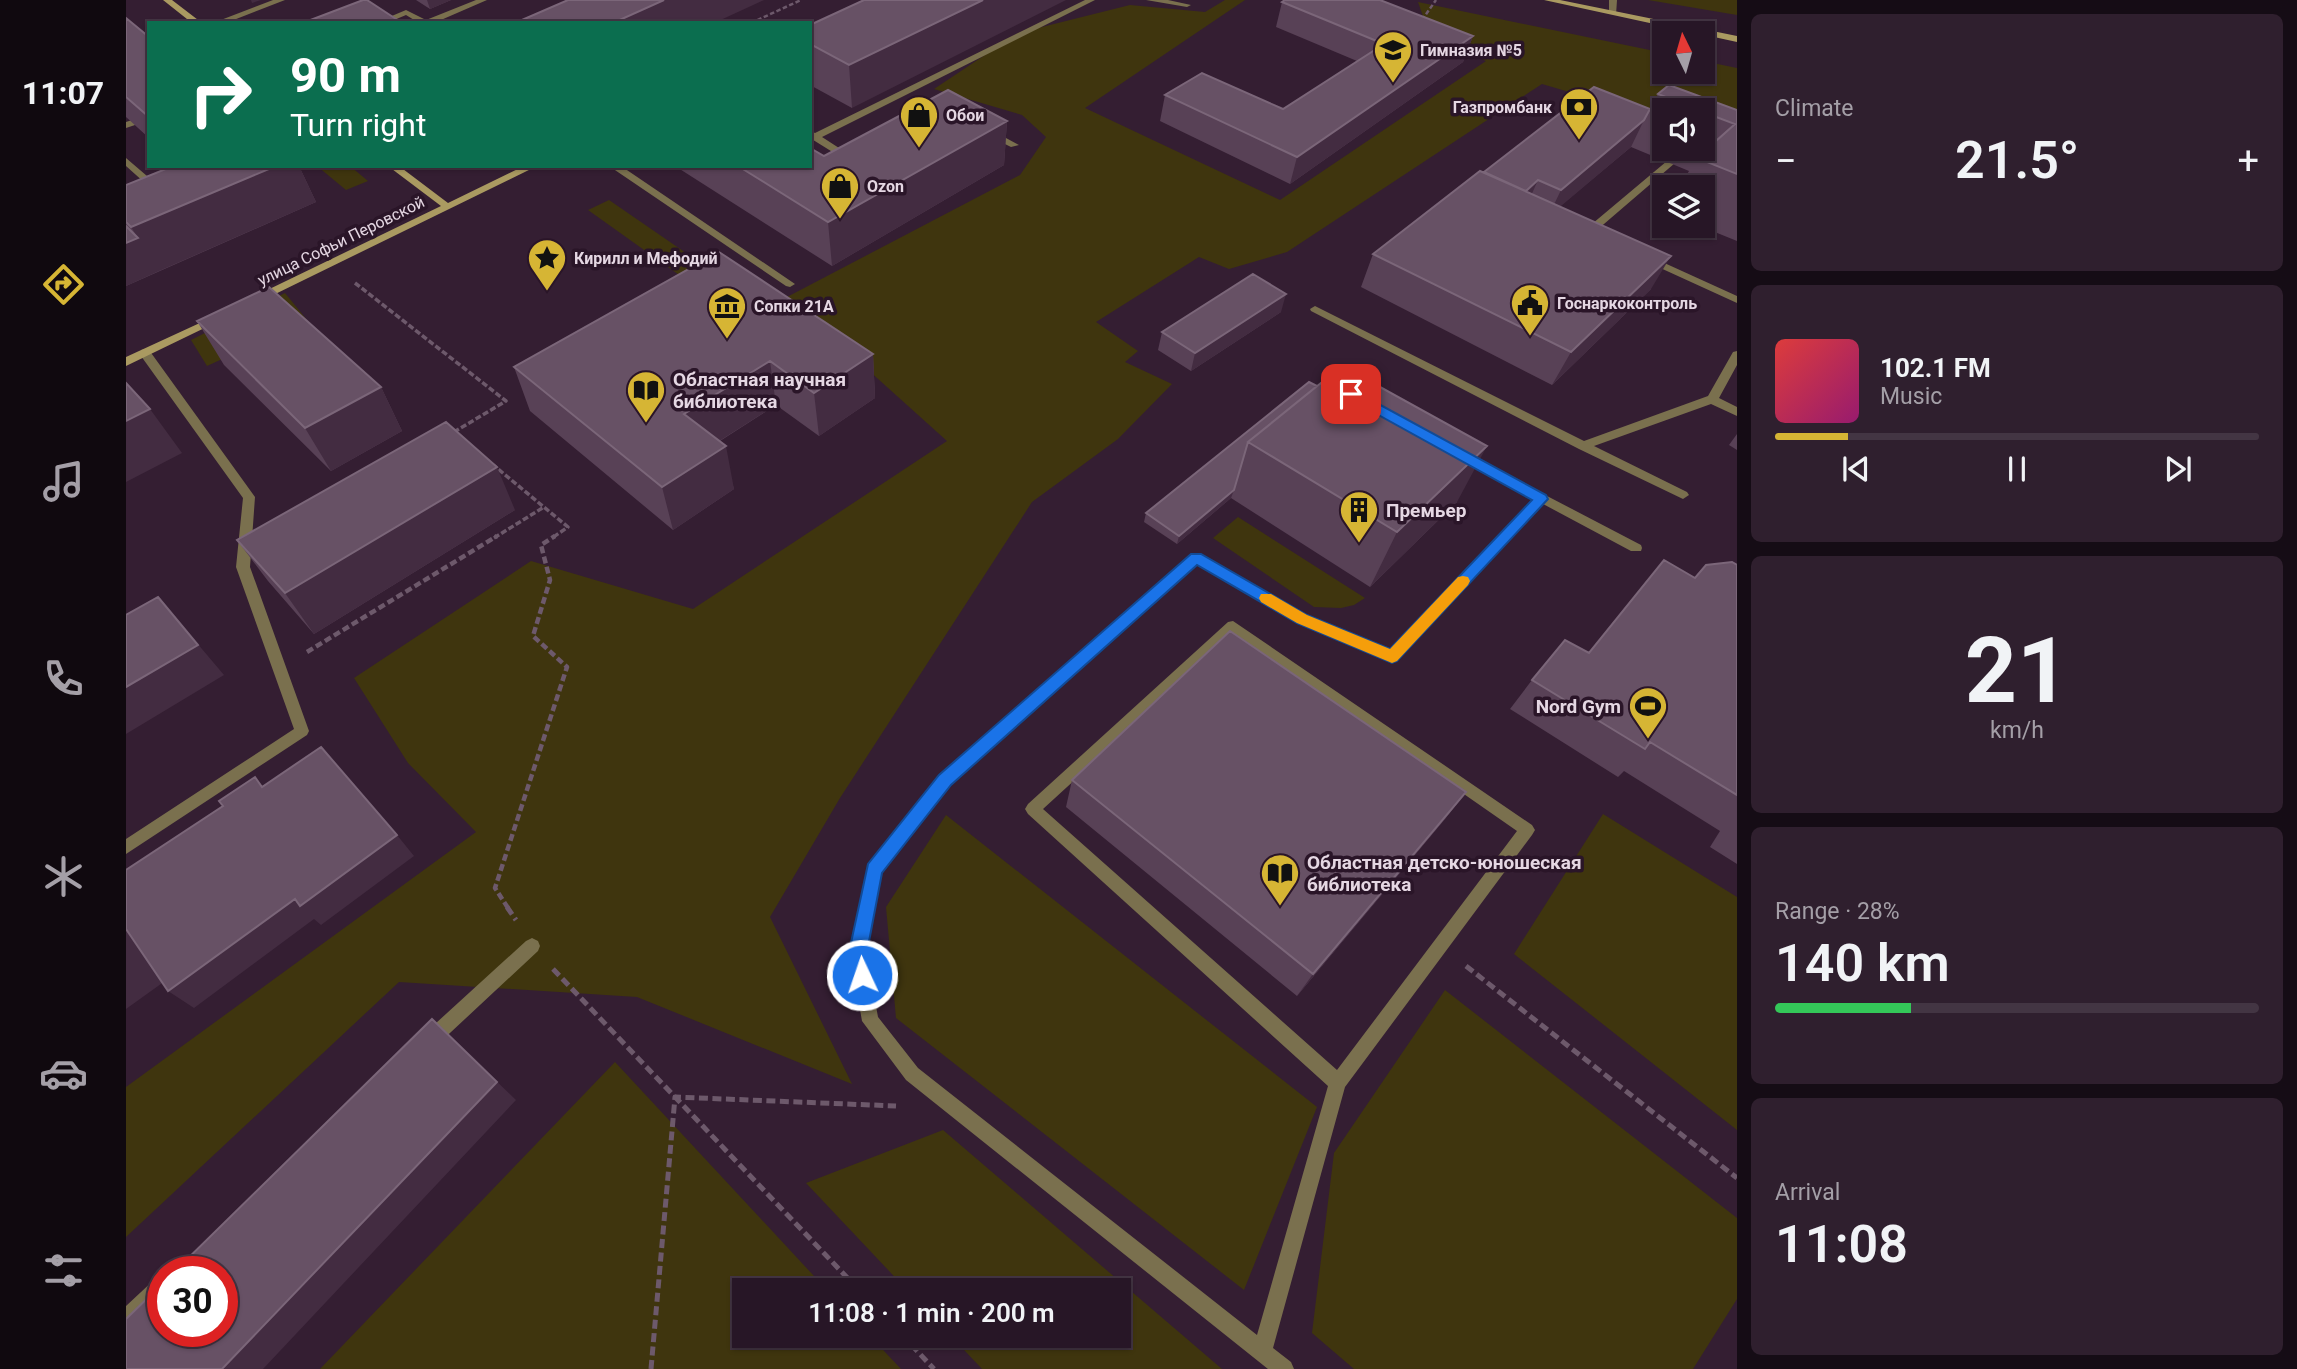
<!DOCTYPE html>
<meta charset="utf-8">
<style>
body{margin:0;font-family:Roboto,sans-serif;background:#2f1f2e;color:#f1f3f6;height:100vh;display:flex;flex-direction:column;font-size:26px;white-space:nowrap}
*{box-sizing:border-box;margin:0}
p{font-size:23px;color:#a49fa7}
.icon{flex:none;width:38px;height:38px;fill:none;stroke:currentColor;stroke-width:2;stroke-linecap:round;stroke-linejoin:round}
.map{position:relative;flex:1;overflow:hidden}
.details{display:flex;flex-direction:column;gap:14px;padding:14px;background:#150c15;width:560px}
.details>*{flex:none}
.top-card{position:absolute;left:21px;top:21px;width:665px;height:147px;border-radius:0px;box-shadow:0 2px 5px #0004,0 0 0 2px #433543;background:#0b6e4f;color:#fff;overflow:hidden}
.needle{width:46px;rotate:355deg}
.tools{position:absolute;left:1526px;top:21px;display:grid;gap:14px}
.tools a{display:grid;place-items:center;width:63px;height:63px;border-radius:0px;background:#271626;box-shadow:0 2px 5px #0004,0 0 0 2px #433543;font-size:35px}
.speed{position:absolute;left:21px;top:1256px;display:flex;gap:14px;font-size:35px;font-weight:700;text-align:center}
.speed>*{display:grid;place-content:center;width:91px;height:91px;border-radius:50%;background:#271626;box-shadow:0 2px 5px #0004,0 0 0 2px #433543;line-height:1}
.speed .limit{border:10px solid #d22;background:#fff;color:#111}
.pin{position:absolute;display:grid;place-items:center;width:60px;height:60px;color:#fff;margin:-30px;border-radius:14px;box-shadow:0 4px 10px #0006}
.me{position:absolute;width:77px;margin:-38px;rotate:357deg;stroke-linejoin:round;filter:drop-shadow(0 0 5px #0008)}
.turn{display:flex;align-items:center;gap:24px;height:147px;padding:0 28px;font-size:32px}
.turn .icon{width:91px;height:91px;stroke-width:2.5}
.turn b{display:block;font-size:49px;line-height:60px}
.big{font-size:52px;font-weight:600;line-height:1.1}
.details .tile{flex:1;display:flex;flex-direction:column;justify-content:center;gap:10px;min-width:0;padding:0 24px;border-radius:10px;background:#2f1f2e}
.details .dial{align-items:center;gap:0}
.dial b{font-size:91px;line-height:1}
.song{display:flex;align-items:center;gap:21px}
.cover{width:84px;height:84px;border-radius:10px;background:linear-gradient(135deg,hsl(0 70% 55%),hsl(320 70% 35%))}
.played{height:7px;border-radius:4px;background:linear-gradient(90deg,#d6b534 15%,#433543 15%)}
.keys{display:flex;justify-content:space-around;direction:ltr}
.heat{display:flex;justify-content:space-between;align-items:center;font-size:38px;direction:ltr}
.charge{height:10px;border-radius:5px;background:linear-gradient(90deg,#34c759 28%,#433543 0)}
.trip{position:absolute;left:606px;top:1278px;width:399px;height:70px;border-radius:0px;background:#271626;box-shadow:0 2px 5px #0004,0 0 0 2px #433543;font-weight:600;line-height:70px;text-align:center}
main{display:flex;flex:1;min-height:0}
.tabs{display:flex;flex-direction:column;width:126px;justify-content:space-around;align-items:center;background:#10090f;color:#a49fa7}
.tabs .icon{width:49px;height:49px}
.tabs .selected{color:#d6b534}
.tabs b{font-size:32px;color:#f1f3f6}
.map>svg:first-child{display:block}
.green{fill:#3f350e}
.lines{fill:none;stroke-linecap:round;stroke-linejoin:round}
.path-far3{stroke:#6d596b;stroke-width:2.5;stroke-dasharray:4.5 2.5;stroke-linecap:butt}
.path-far2{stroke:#6d596b;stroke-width:3.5;stroke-dasharray:6 2.5;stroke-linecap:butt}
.path-far1{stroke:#6d596b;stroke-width:4.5;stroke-dasharray:7 3.5;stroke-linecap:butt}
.path{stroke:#6d596b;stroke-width:5;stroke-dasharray:9 4.5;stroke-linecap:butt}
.lane{fill:#7a704e;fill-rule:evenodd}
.street{fill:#7a704e;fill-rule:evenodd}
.secondary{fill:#aa9a61;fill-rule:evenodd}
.wall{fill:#584156;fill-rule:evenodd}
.shaded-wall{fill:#432c41}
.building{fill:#675165;stroke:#7b6679;stroke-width:2}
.route{fill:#1a73e8;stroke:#114b97;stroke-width:2}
.slow{fill:#f59e0b}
.labels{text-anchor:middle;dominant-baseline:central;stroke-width:7;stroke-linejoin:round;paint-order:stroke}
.far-poi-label{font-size:16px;font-weight:bold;fill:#e5d7e3;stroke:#2a1528;text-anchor:start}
.far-street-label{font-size:16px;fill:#e5d7e3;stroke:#2a1528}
.poi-label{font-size:19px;font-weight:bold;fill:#e5d7e3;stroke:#2a1528;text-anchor:start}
</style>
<main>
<nav class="tabs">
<b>11:07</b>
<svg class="icon selected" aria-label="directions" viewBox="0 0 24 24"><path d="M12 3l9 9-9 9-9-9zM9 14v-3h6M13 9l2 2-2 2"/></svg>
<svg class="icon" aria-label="music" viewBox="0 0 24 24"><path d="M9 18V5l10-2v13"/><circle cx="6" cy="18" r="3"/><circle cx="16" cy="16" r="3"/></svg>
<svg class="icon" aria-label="phone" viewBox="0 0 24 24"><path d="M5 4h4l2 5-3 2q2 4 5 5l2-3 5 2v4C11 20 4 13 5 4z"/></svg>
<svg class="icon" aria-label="climate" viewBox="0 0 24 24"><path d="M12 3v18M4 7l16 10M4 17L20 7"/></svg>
<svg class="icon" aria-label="car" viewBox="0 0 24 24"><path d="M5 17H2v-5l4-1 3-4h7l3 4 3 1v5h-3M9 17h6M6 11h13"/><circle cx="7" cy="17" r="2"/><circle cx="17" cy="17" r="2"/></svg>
<svg class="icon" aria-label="filters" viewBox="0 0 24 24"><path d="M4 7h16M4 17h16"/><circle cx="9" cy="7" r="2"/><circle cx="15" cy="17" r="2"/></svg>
</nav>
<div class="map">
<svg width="1611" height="1369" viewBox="0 0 1611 1369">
<rect width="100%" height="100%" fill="#341e32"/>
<path class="green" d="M1099,0H1119L959,108L1154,200L1360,61L1305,39L1292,2L1538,53V72H1577V61L1611,68V142L1577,110H1538V120L1416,84L1161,252L1103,269L1073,257L970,322L1012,351L999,362L1046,384L992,439L906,502L714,798L644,917L726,1084L511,997L273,982L0,1237V1087L350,832L282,763L228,678L405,561L567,609L821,441L661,297L894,175L920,137L896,115L808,89L892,33L1004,5L1079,12Z
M1522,0H1611V15Z
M191,166H224L242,181L220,190Z
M483,200L592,275L570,287L462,210Z
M159,293L181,320L81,366L65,340Z
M1112,517L1239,598L1228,605L1215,608L1188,607L1087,538Z
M1477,814L1611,897V1130L1388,954Z
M820,815L1191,1107L1118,1290L770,1018L760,907Z
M1319,990L1611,1218V1299L1567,1369H1228L1186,1333L1208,1153Z
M489,1062L701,1290H618V1335H743L775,1369H194Z
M817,1130L1096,1369H856L824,1335H992V1290H781L680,1183Z"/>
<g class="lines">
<path class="path-far3" d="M1296,20L1310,0
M625,23L675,0"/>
<path class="path-far2" d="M229,283L380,401L328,432L330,434
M366,464L442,527L426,538
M368,538L418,507"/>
<path class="path-far1" d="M181,652L371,536
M382,908L369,888L441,667L407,636L424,580L415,545L429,536"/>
<path class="path" d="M381,907L390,920
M1340,966L1611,1178
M427,969L733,1290
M776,1335L808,1369
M525,1369L549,1097L770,1106"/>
<path class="lane" d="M147,0H159L100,23H87Z
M350,0H361L308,23H293L280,15L261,23H249L280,10L300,20Z
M959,0H969L696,137L727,157V161H721L684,138V131L689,133Z
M1020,0H1042L1065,5L1061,7Z
M1483,0H1491L1490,15L1483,13Z
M6,120L9,121V125L0,128V122Z
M861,131H867L893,145L885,147L861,135Z
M0,158L35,188V192H29L0,166Z
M1541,161L1549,163L1471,230L1474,233L1473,235L1460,233V229Z
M483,166H495L669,284L664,287L660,286Z
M1523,256L1611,296V303L1519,261V257Z
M1189,306L1458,441L1582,396L1607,352L1611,351V365L1593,398L1611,407V416L1585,404L1468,446L1561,492L1563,495L1557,499L1453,449L1185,311L1184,309Z
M19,349L23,350L129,497L124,567L183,731L181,735L0,854V839L168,729L110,567L117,498L15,356V350Z
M1335,451L1515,545L1516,548L1515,551H1505L1331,458L1329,455Z
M406,938L412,941L414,946L412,951L310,1046L304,1048L298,1046L296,1040L298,1034L400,941Z
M37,1276V1298L7,1326L0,1329V1306L30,1278Z"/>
<path class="street" d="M1415,494L1419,496L1421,499L1419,502L1271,660L1266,662L1171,623L1071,565L824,785L755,873L740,952L752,1017L792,1068L1131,1335L1202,1086L902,814L899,809L902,804L1102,622L1107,621L1406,825L1409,830L1406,835L1219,1087L1147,1348L1165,1362L1168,1369H1142L780,1080L736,1021L724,952L742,865L814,775L1065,555H1075L1181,615L1264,649L1411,496ZM1108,634L1391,831L1211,1070L917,809Z"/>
<path class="secondary" d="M37,0H46L76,23H66Z
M1418,0H1434L1611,36V42Z
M262,166H273L322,203L398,166H411L137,300H129V296L315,206Z
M89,316L94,319L93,321L0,366V357Z"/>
</g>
<path class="wall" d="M290,0H325L304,9Z
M738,0L726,108L684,85V25Z
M1156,2L1347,36L1337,62L1164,184L1034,121L1039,95L1157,109L1231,61L1150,27Z
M0,18L23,37V138L0,117Z
M1532,94L1611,110V241L1574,226H1577V187H1554L1563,171L1505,147L1434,206L1525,289L1426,385L1235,287L1247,254L1358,172L1524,109ZM1538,110H1577V149H1538Z
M881,121L878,165L706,266L549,166H684L698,156Z
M47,166H173L190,202L0,286V185Z
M1155,312L1065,371L1032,350L1036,332Z
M71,321L255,387L276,431L205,471L98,365Z
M747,354L749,398L693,436L650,405L594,441L608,489L547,530L404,411L388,367Z
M1183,382L1331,502L1244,587L1105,498L1051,544L1018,522L1020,513Z
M1611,434V450L1603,445Z
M389,510L188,634L142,581L111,540Z
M1611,565V864L1584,847L1594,831L1498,771L1492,777L1384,709L1406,680L1463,653L1569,577Z
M946,780L1340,792L1319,819L1171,996L940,807Z"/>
<path class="shaded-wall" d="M125,0H135L126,3Z
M301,0H325L304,9Z
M538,0H638L588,23H487Z
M857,0H940L726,108L723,65Z
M1347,36L1337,62L1164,184L1171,157Z
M1518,120L1505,147L1422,217L1435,190Z
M881,121L878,165L706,266L702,222Z
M150,166H173L190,202L33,271L5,227Z
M1412,180L1400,207L1393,197Z
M12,238L33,271L0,286V243Z
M1545,256L1525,289L1426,385L1445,352Z
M1160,294L1155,312L1065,371L1069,353Z
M747,354L749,398L693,436L688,393Z
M644,361L650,405L568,457L558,414Z
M255,387L276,431L205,471L179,428Z
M24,409L56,453L0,482V421Z
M600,446L608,489L547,530L536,487Z
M1361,446L1331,502L1244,587L1271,532Z
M371,467L389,510L188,634L159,593Z
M1108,490L1105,498L1051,544L1053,536Z
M32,597L98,675L0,734V687Z
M1340,792L1319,819L1171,996L1187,974Z
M271,835L288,856L195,925L188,919L68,1008L42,991L169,899Z
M0,909L46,976L0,1009Z
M306,1019L390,1100L137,1369H96Z"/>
<path class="building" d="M237,0H241L276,23H184L182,21Z
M442,0H538L487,23H389Z
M738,0H857L723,65L684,44V25Z
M1159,0H1254L1347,36L1171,157L1039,95L1076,73L1157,109L1258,44L1156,2Z
M0,18L23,37V117L0,97Z
M1543,85L1611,110V174L1571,158L1609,124L1577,112V110H1573L1532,94Z
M1468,87L1524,109L1518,120L1435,190L1412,180L1400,191L1358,172Z
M822,90L881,121L702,222L612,166H684V148L698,156Z
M47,166H150L5,227L0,222V185Z
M1354,171L1545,256L1445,352L1247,254Z
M0,226L12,238L0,243Z
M593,252L747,354L688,393L644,361L558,414L600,446L536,487L388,367Z
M1127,274L1160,294L1069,353L1036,332Z
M143,287L255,387L179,428L71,321Z
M1216,366L1361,446L1271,532L1122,442Z
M1183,382L1191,386L1122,442L1108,490L1053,536L1020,513Z
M0,383L24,409L0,421Z
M320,422L371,467L159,593L111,540Z
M1538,560L1569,578L1580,565L1606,562L1611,565V795L1524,742L1519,749L1406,680L1439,640L1463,653Z
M32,597L72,645L0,687V615Z
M1104,631L1340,792L1187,974L946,780Z
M195,747L271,835L174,906L169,899L42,991L0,929V870L97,806L93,801L129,777L136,787Z
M306,1019L371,1082L96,1369H0V1319L37,1283V1332H96V1272H48Z"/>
<path class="route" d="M1225,389L1420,495L1422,499L1271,661L1266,663L1171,623L1071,565L825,785L756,873L741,952L746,975L743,981L736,984L730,981L723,952L742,864L813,775L1065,554H1075L1181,615L1264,649L1406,500L1220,397L1218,394Z"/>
<path class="slow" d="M1337,576L1342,577L1344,581L1342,585L1271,661L1266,663L1171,623L1135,602L1133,598L1135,594H1145L1181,615L1264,649L1332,577Z"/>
<defs>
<g id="school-pin" transform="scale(2.0125)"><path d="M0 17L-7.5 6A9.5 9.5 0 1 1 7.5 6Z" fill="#d6b534" stroke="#2a1528"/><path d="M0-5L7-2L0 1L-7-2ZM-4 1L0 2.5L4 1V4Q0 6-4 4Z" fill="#111"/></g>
<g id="bank-pin" transform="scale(2.0125)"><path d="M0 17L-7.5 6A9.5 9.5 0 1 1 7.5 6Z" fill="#d6b534" stroke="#2a1528"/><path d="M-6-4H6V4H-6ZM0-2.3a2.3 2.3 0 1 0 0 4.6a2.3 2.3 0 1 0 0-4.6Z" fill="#111"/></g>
<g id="shop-pin" transform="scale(2.0125)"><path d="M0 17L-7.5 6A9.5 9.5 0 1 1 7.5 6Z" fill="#d6b534" stroke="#2a1528"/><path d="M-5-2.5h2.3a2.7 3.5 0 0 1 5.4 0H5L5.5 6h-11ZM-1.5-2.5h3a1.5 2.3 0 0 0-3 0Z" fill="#111"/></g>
<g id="sight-pin" transform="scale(2.0125)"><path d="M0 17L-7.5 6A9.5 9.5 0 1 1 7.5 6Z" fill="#d6b534" stroke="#2a1528"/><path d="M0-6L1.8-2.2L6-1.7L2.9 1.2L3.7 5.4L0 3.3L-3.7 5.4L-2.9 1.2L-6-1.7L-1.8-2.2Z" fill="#111"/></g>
<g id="civic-pin" transform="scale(2.0125)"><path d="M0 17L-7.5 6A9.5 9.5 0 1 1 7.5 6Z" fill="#d6b534" stroke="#2a1528"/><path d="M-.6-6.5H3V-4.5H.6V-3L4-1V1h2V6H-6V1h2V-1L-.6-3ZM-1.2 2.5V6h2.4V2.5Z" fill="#111"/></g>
<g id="museum-pin" transform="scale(2.0125)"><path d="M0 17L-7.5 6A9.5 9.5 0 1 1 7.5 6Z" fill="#d6b534" stroke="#2a1528"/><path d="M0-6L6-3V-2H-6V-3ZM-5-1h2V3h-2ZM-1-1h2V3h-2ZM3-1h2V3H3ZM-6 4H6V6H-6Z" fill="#111"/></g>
<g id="library-pin" transform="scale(2.0125)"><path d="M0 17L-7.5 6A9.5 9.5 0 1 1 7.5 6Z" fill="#d6b534" stroke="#2a1528"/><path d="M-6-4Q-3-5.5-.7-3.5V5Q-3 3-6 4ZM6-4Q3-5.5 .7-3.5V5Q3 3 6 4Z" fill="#111"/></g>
<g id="building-pin" transform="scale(2.0125)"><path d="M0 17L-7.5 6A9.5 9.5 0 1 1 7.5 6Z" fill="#d6b534" stroke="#2a1528"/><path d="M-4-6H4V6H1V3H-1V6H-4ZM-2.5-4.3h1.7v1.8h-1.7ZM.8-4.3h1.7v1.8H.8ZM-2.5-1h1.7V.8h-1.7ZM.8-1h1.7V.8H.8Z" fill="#111"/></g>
<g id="stadium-pin" transform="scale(2.0125)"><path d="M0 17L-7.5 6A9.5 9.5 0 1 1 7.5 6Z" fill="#d6b534" stroke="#2a1528"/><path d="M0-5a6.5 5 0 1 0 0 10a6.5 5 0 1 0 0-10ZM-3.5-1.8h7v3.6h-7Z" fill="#111"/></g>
</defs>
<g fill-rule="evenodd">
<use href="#school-pin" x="1267" y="50"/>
<use href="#bank-pin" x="1453" y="107"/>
<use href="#shop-pin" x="793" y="115"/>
<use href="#shop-pin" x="714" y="186"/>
<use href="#sight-pin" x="421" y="258"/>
<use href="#civic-pin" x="1404" y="303"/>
<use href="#museum-pin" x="601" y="306"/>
<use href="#library-pin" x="520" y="390"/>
<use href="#building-pin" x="1233" y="510"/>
<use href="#stadium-pin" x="1522" y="706"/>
<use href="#library-pin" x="1154" y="873"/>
</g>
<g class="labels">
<g class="far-poi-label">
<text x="1294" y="50">Гимназия №5</text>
<text x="1426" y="107" text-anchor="end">Газпромбанк</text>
<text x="820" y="115">Обои</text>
<text x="741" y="186">Ozon</text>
<text x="448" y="258">Кирилл и Мефодий</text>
<text x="1431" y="303">Госнаркоконтроль</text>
<text x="628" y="306">Сопки 21А</text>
</g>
<g class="far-street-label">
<text transform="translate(215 241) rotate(-26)">улица Софьи Перовской</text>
</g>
<g class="poi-label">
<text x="547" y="379">Областная научная<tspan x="547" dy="22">библиотека</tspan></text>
<text x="1260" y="510">Премьер</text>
<text x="1495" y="706" text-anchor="end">Nord Gym</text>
<text x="1181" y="862">Областная детско-юношеская<tspan x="1181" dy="22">библиотека</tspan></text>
</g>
</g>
</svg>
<div class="tools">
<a><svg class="needle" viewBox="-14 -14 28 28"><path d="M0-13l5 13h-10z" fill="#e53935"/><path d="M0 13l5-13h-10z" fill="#a49fa7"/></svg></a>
<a><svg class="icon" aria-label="sound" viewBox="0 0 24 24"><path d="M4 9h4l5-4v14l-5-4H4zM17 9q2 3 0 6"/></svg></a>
<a><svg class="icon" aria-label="layers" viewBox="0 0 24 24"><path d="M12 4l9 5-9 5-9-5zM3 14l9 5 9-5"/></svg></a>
</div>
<div class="speed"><div class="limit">30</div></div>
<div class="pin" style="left:1225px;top:394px;background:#d93025"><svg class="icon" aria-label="arrive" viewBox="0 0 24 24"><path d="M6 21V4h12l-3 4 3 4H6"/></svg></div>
<svg class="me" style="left:736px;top:975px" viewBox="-20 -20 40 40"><circle r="17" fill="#1a73e8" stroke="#fff" stroke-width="3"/><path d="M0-11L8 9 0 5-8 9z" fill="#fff"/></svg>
<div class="trip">11:08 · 1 min · 200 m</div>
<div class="top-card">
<div class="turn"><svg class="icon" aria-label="right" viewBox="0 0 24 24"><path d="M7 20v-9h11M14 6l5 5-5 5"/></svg><div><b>90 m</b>Turn right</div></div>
</div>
</div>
<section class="details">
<div class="tile"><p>Climate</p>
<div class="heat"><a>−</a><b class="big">21.5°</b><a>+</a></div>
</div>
<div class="tile">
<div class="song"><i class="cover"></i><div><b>102.1 FM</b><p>Music</p></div></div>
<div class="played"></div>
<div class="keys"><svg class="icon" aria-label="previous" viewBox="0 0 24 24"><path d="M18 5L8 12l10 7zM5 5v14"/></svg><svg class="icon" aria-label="pause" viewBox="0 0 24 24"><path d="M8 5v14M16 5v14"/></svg><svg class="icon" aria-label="next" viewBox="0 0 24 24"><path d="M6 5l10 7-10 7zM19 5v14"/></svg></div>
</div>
<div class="tile dial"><b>21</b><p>km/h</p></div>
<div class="tile"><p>Range · 28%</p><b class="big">140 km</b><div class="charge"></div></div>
<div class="tile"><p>Arrival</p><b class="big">11:08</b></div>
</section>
</main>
